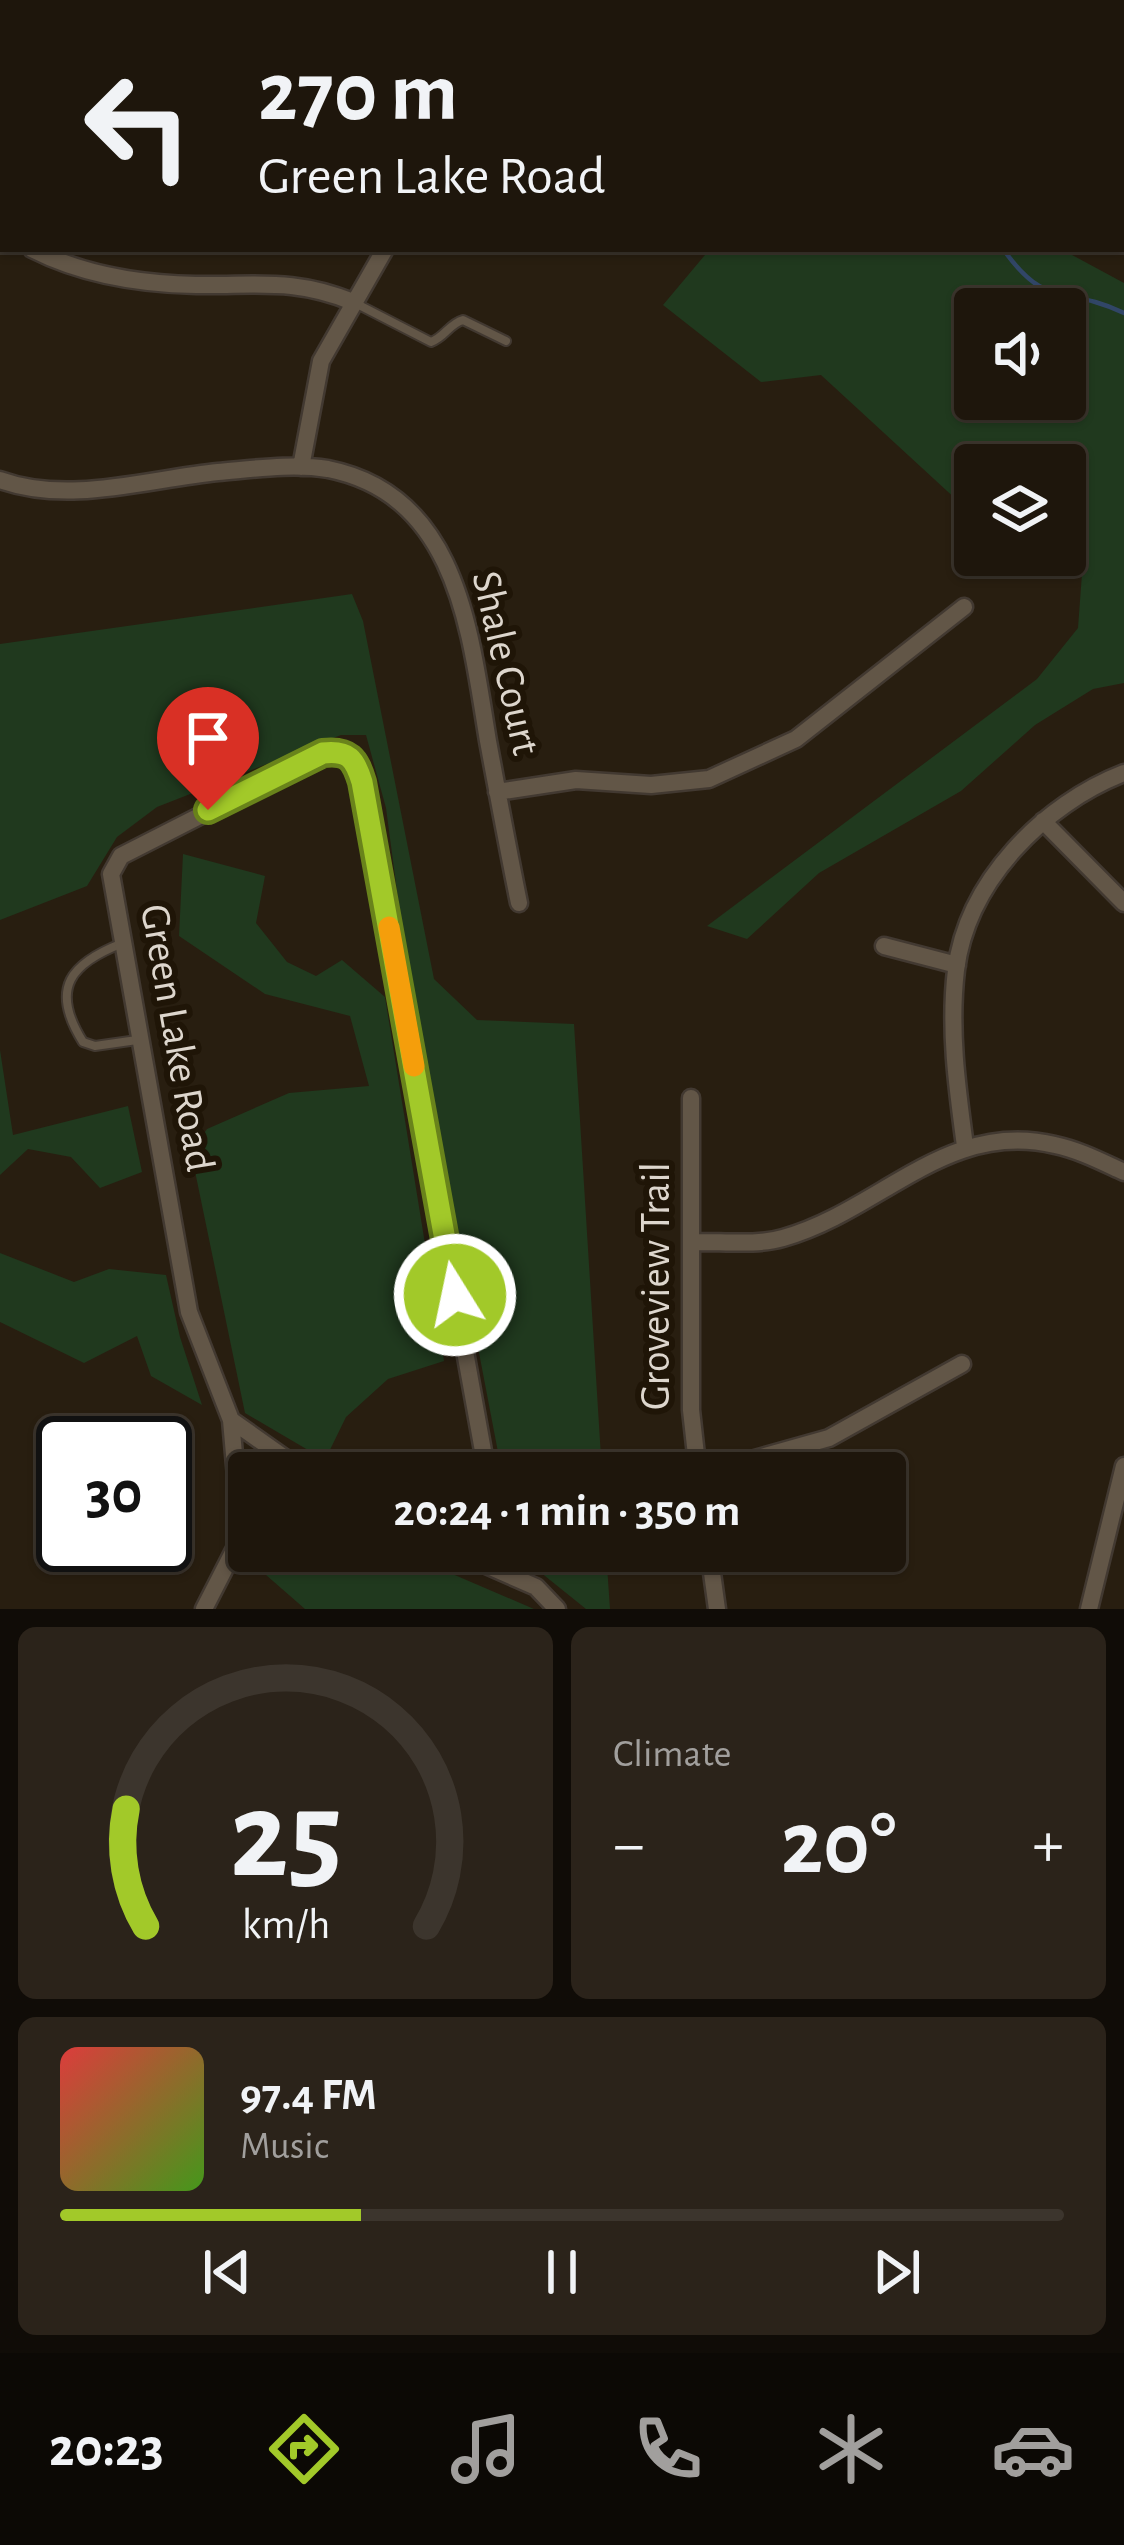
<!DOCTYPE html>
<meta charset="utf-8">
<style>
body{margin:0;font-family:"Alegreya Sans",sans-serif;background:#2b231a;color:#f1f3f6;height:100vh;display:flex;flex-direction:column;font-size:45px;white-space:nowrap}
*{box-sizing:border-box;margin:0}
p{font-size:39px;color:#a19f9d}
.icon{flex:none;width:66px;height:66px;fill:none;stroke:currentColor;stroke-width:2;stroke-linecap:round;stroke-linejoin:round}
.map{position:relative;height:1609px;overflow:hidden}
.drawer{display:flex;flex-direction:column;gap:18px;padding:18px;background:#100c07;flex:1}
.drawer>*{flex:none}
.hud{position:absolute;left:0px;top:0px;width:1125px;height:252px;box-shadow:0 3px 9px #0004,0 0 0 3px #3c352d;background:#1e160c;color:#f1f3f6;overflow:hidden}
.controls{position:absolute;left:954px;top:288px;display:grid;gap:24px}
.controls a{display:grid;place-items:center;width:132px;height:132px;border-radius:12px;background:#1e160c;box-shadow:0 3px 9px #0004,0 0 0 3px #3c352d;font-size:60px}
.speed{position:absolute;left:36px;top:1416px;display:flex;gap:24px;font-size:60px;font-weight:700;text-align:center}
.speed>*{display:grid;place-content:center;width:156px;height:156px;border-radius:50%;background:#1e160c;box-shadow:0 3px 9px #0004,0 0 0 3px #3c352d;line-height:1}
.speed .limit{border:6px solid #111;border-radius:18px;background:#fff;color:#111}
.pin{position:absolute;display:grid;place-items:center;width:102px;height:102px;color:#fff;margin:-123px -51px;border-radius:50% 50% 50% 0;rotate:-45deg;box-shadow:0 0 12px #0007}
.pin .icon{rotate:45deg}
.me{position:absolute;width:132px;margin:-66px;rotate:350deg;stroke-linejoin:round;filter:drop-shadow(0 0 9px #0008)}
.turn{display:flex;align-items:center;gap:42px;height:252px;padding:0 60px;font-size:54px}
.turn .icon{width:156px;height:156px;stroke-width:2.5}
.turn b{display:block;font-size:84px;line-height:102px}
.big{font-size:90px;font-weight:600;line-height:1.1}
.drawer .widget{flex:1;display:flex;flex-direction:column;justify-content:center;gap:18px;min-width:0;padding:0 42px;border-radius:18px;background:#2b231a}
.drawer .dial{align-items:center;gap:0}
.dial svg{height:312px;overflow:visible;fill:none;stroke:#3c352d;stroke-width:7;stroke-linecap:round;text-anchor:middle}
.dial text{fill:#f1f3f6;stroke:none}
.song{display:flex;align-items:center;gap:36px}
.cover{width:144px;height:144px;border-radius:18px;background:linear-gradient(135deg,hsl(0 70% 55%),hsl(100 70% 35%))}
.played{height:12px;border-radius:6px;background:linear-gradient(90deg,#a2c929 30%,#3c352d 30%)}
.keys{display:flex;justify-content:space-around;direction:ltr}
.heat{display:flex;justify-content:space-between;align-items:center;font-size:66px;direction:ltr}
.drawer .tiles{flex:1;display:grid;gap:18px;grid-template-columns:1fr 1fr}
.widget:last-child{grid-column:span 2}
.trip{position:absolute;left:228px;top:1452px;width:678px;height:120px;border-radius:12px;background:#1e160c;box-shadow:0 3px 9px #0004,0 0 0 3px #3c352d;font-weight:600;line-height:120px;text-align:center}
.dock{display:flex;height:192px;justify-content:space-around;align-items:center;background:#0c0905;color:#a19f9d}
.dock .icon{width:84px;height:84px}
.dock .selected{color:#a2c929}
.dock b{font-size:54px;color:#f1f3f6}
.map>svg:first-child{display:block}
.green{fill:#20391e;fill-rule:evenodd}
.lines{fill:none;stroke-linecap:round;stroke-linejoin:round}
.stream{stroke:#314667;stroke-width:4.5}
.service-casing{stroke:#423931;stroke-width:12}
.minor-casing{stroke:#423931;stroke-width:21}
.service{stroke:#625647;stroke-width:8}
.minor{stroke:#625647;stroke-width:16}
.route-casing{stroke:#69831b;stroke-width:30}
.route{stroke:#a2c929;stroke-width:21}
.slow{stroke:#f59e0b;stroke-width:21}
.labels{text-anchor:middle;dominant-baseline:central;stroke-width:12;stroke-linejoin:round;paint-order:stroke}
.street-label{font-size:42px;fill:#ddd6cd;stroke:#1f1507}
</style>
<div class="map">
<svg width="1124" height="1609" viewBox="0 0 1124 1609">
<rect width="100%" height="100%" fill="#281e10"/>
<path class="green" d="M710,249H1061L1124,283V683L1093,689L1035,725L961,791L819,873L747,939L707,926L1037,679L1078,628L1083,560L1065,525V465H975V505L959,502L821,375L761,382L663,305ZM1065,309V399H975V309Z
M352,594L363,621L434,979L477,1020L574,1024L602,1473H502L411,997L386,808L366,735H341L157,807L117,837L87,886L0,920V644Z
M183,854L265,876L256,923L287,962L316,976L342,960L385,997L444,1361L388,1379L346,1417L325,1460L245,1413L191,1152L207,1129L289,1093L369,1086L350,1016L265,994L179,936Z
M0,1050L13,1135L128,1106L142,1172L100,1188L71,1157L28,1149L0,1175Z
M0,1253L74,1282L109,1269L166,1275L180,1337L202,1405L151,1376L137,1336L84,1363L0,1322Z
M270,1551H399L534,1609H305L258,1568Z
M514,1551H606L610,1609H586Z"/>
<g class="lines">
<path class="stream" d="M575,0L580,3
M1003,249C1048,312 1064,284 1124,313"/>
<g class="service-casing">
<path id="service" d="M355,303L431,342C445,337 449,324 463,320L506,341
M123,943C71,963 49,988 83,1042L95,1046L137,1040"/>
</g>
<g class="minor-casing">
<path id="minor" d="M1122,3L1124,1
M0,156L3,153
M0,230L3,232
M32,249C83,275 138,284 196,285C257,286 294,278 353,302
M301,467L321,361L385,249
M0,480C69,505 148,479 218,472C253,469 293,463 328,469C459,495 470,634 488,741C498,795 508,849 519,903
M497,792L576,780L651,785L709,779L796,739L964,607
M1043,821L1124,903
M884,946L957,965
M691,1098V1410L698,1473
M965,1146C957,1087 949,1029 956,970C967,881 1044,804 1124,773
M691,1242C720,1241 756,1246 783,1238C880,1211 947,1119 1055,1145C1079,1150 1102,1162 1124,1172
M231,1420L306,1473
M705,1473L829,1438L962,1364
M241,1534L231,1420L189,1312L111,874L121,856L323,753L349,754L362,782L487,1473
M454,1551L536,1587L557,1609
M709,1551L717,1609
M204,1609L245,1529
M1089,1609L1124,1466"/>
</g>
<use href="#service" class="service"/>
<use href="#minor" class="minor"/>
</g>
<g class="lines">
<g class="route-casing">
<path id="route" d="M208,810L323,753C349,750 355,759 362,782L455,1295"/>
</g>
<use href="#route" class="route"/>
<path class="slow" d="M389,927L414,1066"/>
</g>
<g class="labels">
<g class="street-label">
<text transform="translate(506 663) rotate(77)">Shale Court</text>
<text transform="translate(177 1038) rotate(80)">Green Lake Road</text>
<text transform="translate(656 1286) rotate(-90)">Groveview Trail</text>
</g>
</g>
</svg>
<div class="controls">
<a><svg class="icon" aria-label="sound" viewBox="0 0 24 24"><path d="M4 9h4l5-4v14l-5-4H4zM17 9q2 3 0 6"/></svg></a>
<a><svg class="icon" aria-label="layers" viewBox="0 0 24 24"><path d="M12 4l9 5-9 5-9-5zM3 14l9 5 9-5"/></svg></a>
</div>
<div class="speed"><div class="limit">30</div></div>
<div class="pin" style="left:208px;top:810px;background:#d93025"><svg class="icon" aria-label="arrive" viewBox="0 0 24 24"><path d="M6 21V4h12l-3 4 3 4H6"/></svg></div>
<svg class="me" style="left:455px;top:1295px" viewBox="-20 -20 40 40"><circle r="17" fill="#a2c929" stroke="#fff" stroke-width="3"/><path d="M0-11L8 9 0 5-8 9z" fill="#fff"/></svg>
<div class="trip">20:24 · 1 min · 350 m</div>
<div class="hud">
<div class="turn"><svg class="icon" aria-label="left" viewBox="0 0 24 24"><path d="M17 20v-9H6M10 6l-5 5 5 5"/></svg><div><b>270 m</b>Green Lake Road</div></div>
</div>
</div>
<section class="drawer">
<div class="tiles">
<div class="widget dial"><svg viewBox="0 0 100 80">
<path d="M14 69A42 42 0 1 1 86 69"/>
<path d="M14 69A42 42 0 0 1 9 39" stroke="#a2c929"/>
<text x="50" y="56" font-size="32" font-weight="700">25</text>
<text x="50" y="72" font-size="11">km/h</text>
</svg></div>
<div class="widget"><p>Climate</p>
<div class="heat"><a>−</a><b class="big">20°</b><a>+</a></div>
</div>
<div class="widget">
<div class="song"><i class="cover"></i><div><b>97.4 FM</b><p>Music</p></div></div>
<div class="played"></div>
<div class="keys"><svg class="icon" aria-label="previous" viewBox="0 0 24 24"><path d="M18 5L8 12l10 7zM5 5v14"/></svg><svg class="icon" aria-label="pause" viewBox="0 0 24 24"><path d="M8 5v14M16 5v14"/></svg><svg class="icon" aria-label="next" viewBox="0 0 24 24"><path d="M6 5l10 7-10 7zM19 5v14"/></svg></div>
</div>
</div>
</section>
<nav class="dock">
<b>20:23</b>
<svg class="icon selected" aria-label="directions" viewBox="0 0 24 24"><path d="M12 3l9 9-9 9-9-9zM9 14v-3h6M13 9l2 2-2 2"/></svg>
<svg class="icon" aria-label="music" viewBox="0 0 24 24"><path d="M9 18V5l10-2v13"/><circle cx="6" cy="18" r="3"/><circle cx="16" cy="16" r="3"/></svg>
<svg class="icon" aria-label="phone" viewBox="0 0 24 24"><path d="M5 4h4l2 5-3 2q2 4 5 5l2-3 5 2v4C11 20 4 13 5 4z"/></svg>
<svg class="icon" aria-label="climate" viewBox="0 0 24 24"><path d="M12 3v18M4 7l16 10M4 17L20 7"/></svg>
<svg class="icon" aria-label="car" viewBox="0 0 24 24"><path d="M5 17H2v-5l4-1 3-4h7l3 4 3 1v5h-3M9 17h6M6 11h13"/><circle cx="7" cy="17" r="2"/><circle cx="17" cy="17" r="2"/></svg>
</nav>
